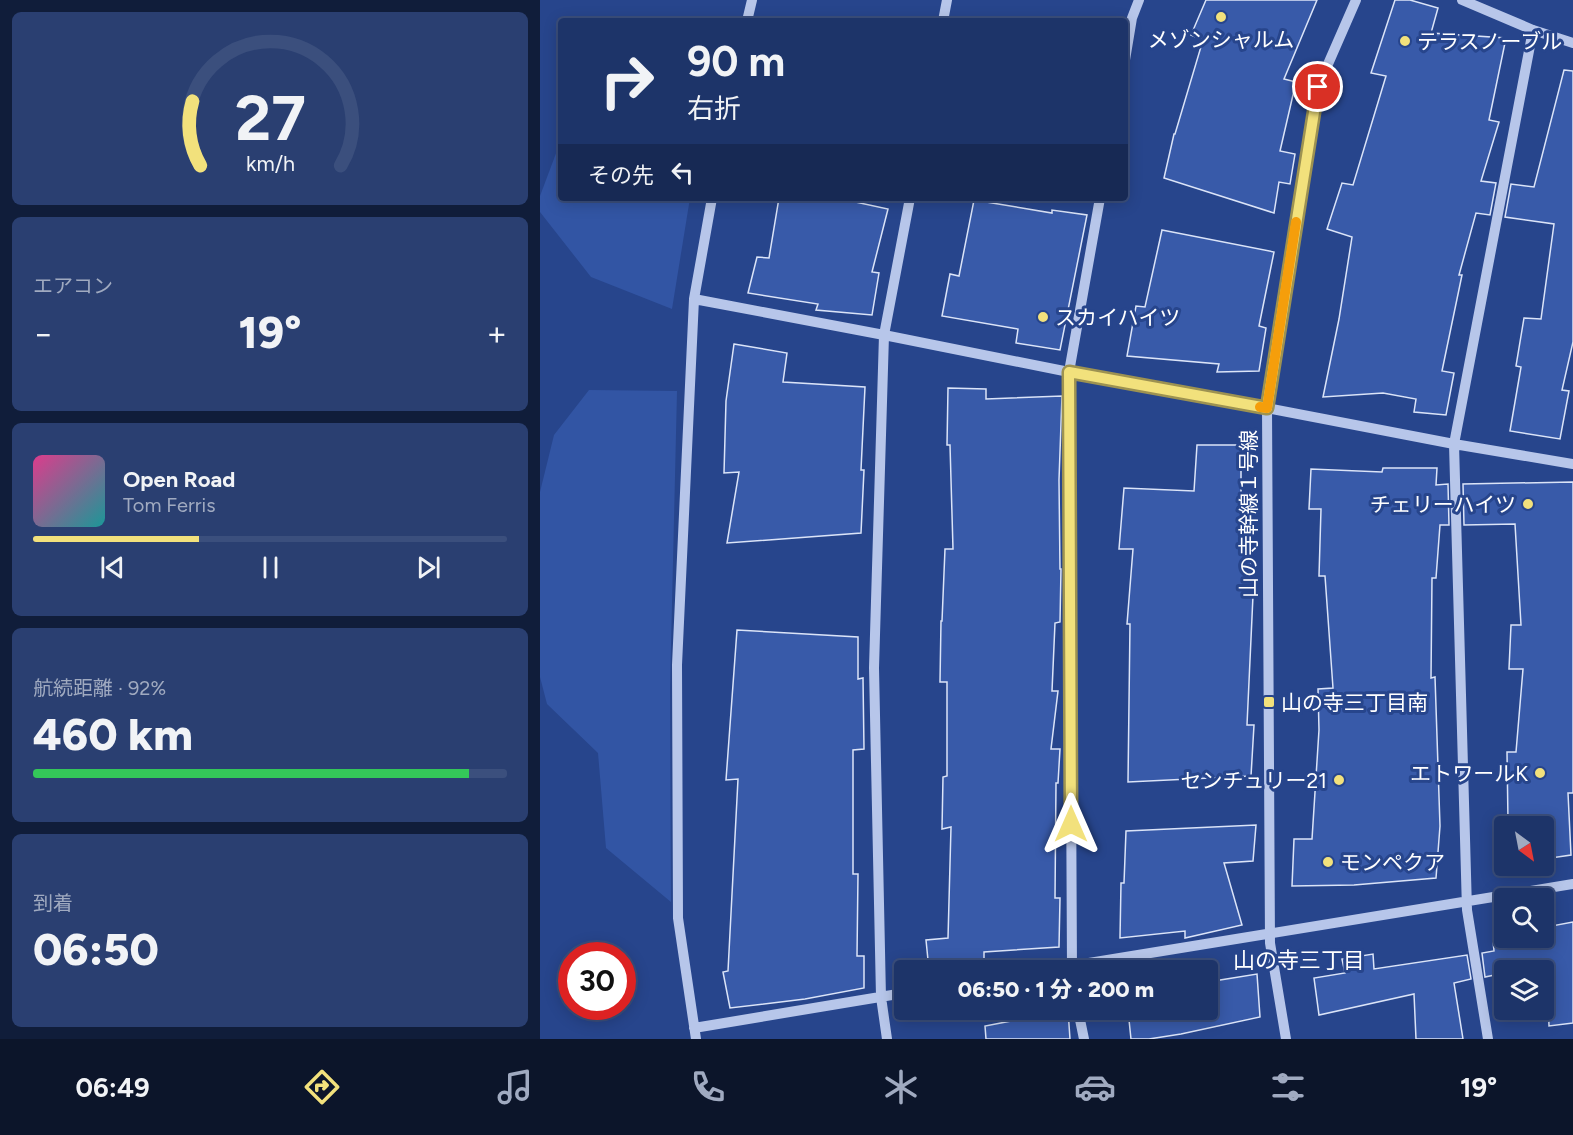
<!DOCTYPE html>
<html lang="ja">
<meta charset="utf-8">
<style>
body{margin:0;font-family:Figtree,"Noto Sans JP",sans-serif;background:#2a3f71;color:#f1f3f6;height:100vh;display:flex;flex-direction:column;font-size:22px;white-space:nowrap}
*{box-sizing:border-box;margin:0}
p{font-size:20px;color:#a0aac0}
.icon{flex:none;width:33px;height:33px;fill:none;stroke:currentColor;stroke-width:2;stroke-linecap:round;stroke-linejoin:round}
.map{position:relative;flex:1;overflow:hidden}
.sheet{display:flex;flex-direction:column;gap:12px;padding:12px;background:#101d3a;width:540px}
.sheet>*{flex:none}
.top-card{position:absolute;left:18px;top:18px;width:570px;height:183px;border-radius:6px;box-shadow:0 3px 15px #0003,0 0 0 2px #3b4f7d;background:#1d3469;color:#f1f3f6;overflow:hidden}
.needle{width:39px;rotate:148deg}
.fabs{position:absolute;left:954px;top:816px;display:grid;gap:12px}
.fabs a{display:grid;place-items:center;width:60px;height:60px;border-radius:6px;background:#1d3469;box-shadow:0 3px 15px #0003,0 0 0 2px #3b4f7d;font-size:30px}
.speed{position:absolute;left:18px;top:942px;display:flex;gap:12px;font-size:30px;font-weight:700;text-align:center}
.speed>*{display:grid;place-content:center;width:78px;height:78px;border-radius:50%;background:#1d3469;box-shadow:0 3px 15px #0003,0 0 0 2px #3b4f7d;line-height:1}
.speed .limit{border:9px solid #d22;background:#fff;color:#111}
.pin{position:absolute;display:grid;place-items:center;width:51px;height:51px;color:#fff;margin:-26px;border:3px solid #fff;border-radius:50%;box-shadow:0 2px 6px #0007}
.me{position:absolute;width:66px;margin:-33px;rotate:0deg;stroke-linejoin:round;filter:drop-shadow(0 0 4px #0008)}
.turn{display:flex;align-items:center;gap:21px;height:126px;padding:0 30px;font-size:27px}
.turn .icon{width:78px;height:78px;stroke-width:2.5}
.turn b{display:block;font-size:42px;line-height:51px}
.then{display:flex;align-items:center;height:57px;padding:0 30px;background:#0003;gap:12px;font-size:22px}
.big{font-size:45px;font-weight:800;line-height:1.1}
.sheet .card{flex:1;display:flex;flex-direction:column;justify-content:center;gap:9px;min-width:0;padding:0 21px;border-radius:9px;background:#2a3f71}
.sheet .dial{align-items:center;gap:0}
.dial svg{height:156px;overflow:visible;fill:none;stroke:#3b4f7d;stroke-width:7;stroke-linecap:round;text-anchor:middle}
.dial text{fill:#f1f3f6;stroke:none}
.song{display:flex;align-items:center;gap:18px}
.cover{width:72px;height:72px;border-radius:9px;background:linear-gradient(135deg,hsl(330 70% 55%),hsl(180 70% 35%))}
.played{height:6px;border-radius:3px;background:linear-gradient(90deg,#f2e17c 35%,#3b4f7d 35%)}
.keys{display:flex;justify-content:space-around;direction:ltr}
.heat{display:flex;justify-content:space-between;align-items:center;font-size:33px;direction:ltr}
.charge{height:9px;border-radius:4px;background:linear-gradient(90deg,#34c759 92%,#3b4f7d 0)}
.trip{position:absolute;left:354px;top:960px;width:324px;height:60px;border-radius:6px;background:#1d3469;box-shadow:0 3px 15px #0003,0 0 0 2px #3b4f7d;font-weight:800;line-height:60px;text-align:center}
.dock{display:flex;height:96px;justify-content:space-around;align-items:center;background:#0c152a;color:#a0aac0}
.dock .icon{width:42px;height:42px}
.dock .selected{color:#f2e17c}
.dock b{font-size:27px;color:#f1f3f6}
main{display:flex;flex:1;min-height:0}
.map>svg:first-child{display:block}
.green{fill:#3255a4}
.building{fill:#385aa9;stroke:#dbe4f8;stroke-width:1.5}
.lines{fill:none;stroke-linecap:round;stroke-linejoin:round}
.minor{stroke:#b7c6ea;stroke-width:10}
.route-casing{stroke:#9d9251;stroke-width:15}
.route{stroke:#f2e17c;stroke-width:10}
.slow{stroke:#f59e0b;stroke-width:10}
.poi-dot{fill:#f2e17c;stroke:#27458c;stroke-width:2}
.labels{text-anchor:middle;dominant-baseline:central;stroke-width:6;stroke-linejoin:round;paint-order:stroke}
.poi-label{font-size:21px;fill:#fff;stroke:#27458c;text-anchor:start}
.street-label{font-size:21px;fill:#fff;stroke:#27458c}
.neighbourhood-label{font-size:22px;fill:#fff;stroke:#27458c}
</style>
<main>
<section class="sheet">
<div class="card dial"><svg viewBox="0 0 100 80">
<path d="M14 69A42 42 0 1 1 86 69"/>
<path d="M14 69A42 42 0 0 1 10 36" stroke="#f2e17c"/>
<text x="50" y="56" font-size="32" font-weight="700">27</text>
<text x="50" y="72" font-size="11">km/h</text>
</svg></div>
<div class="card"><p>エアコン</p>
<div class="heat"><a>−</a><b class="big">19°</b><a>+</a></div>
</div>
<div class="card">
<div class="song"><i class="cover"></i><div><b>Open Road</b><p>Tom Ferris</p></div></div>
<div class="played"></div>
<div class="keys"><svg class="icon" aria-label="previous" viewBox="0 0 24 24"><path d="M18 5L8 12l10 7zM5 5v14"/></svg><svg class="icon" aria-label="pause" viewBox="0 0 24 24"><path d="M8 5v14M16 5v14"/></svg><svg class="icon" aria-label="next" viewBox="0 0 24 24"><path d="M6 5l10 7-10 7zM19 5v14"/></svg></div>
</div>
<div class="card"><p>航続距離 · 92%</p><b class="big">460 km</b><div class="charge"></div></div>
<div class="card"><p>到着</p><b class="big">06:50</b></div>
</section>
<div class="map">
<svg width="1033" height="1039" viewBox="0 0 1033 1039">
<rect width="100%" height="100%" fill="#27458c"/>
<path class="green" d="M21,140V198H150L132,309L51,277L0,212V196Z
M49,390L137,391L130,689L131,902L66,848L58,753L7,704L0,677V492L14,435Z"/>
<path class="building" d="M666,0H777L744,79L756,82L740,151L755,154L750,184L739,182L734,213L624,178L634,134H635L663,40L651,35Z
M855,0H870L898,8L891,33L966,38L949,120L959,122L941,181L956,183L950,215L936,213L919,275H922L902,371L914,373L906,415L874,412L876,399L843,393L783,397L799,319L812,237L787,229L802,183L813,185L846,76L831,73Z
M1024,70L1033,71V342L1022,390L1029,391L1020,439L970,431L981,367L976,366L984,318L1001,319L1014,224L965,217L971,184L994,187Z
M239,198H297L348,209L332,272L339,273L332,315L276,310L278,304L208,293L217,257L229,258Z
M434,200L512,213V210L547,215L520,350L476,343L478,329L402,316L410,274L419,276Z
M622,230L734,252L719,326L726,328L719,371L677,372L679,364L587,356L596,306L605,307Z
M194,344L247,353L243,382L325,387L321,470H324L321,533L187,543L199,472L184,473L186,401Z
M408,388L446,389V399L522,396L519,480L520,569H521L520,622L515,623L512,691H518L511,749H520L518,783H516L515,898H520L519,947L444,952V967L423,970H389L386,940L408,938L411,827L402,829L403,777L407,776V682H400L401,621H402L405,549H413L410,445H407Z
M657,445H701V515H712L711,574H714L707,725H714L711,776L588,782L590,624H587L593,549H579L584,488L654,491Z
M843,468H897L896,485L908,484L909,525H900L896,578H892L891,678L895,677L900,826L896,878L814,885L752,886L754,839H772L779,730L778,689L793,688L785,576H779L781,509H769L771,469L842,472Z
M1033,482V793H1028L1031,855L1004,859V826H964V865L961,866L962,823L968,822L967,752H976L983,669H969L971,625H981L975,524L924,525L923,484Z
M197,630L318,637V679L323,678L324,749L313,750V874H318L317,956H324V988L265,999L190,1008L183,972L188,971L198,779L186,780Z
M716,825L713,861L684,863L702,925L645,938V931L580,938L581,883H584L586,831Z
M1033,922V1023L1009,1026L1007,965L977,970H964V973L945,977L942,953L954,951L953,941L971,938H1007L1006,927Z
M833,954L834,969L927,955L931,979L914,983L923,1039H876L874,994L779,1015L774,978L805,973L802,959Z
M717,974L720,1017L641,1034L609,1039H591L588,1010H668V982Z
M528,1010L530,1039H446L445,1026Z"/>
<g class="lines">
<path class="minor" d="M922,0L993,30L1033,43
M207,21L212,0
M403,21L407,0
M585,60L592,18L599,0
M154,299L344,335L529,372L727,408L914,444L1033,464
M506,970L1033,884
M532,970L529,372L560,198
M538,1010L544,1039
M154,1028L364,993
M156,1039L138,918L137,665L154,299L172,198
M347,1039L341,997L334,668L344,335L370,198
M746,1039L730,943L727,408L778,87L816,0
M948,1039L927,910L914,444L993,30"/>
</g>
<g class="lines">
<g class="route-casing">
<path id="route" d="M531,824L529,372L727,408L778,87"/>
</g>
<use href="#route" class="route"/>
<path class="slow" d="M720,407L727,408L756,222"/>
</g>
<g class="poi-dot">
<circle cx="681" cy="17" r="6"/>
<circle cx="865" cy="41" r="6"/>
<circle cx="503" cy="317" r="6"/>
<circle cx="988" cy="504" r="6"/>
<rect x="723" y="696" width="12" height="12" rx="3"/>
<circle cx="1000" cy="773" r="6"/>
<circle cx="799" cy="780" r="6"/>
<circle cx="788" cy="862" r="6"/>
</g>
<g class="labels">
<g class="poi-label">
<text x="681" y="39" text-anchor="middle">メゾンシャルム</text>
<text x="877" y="41">テラスノーブル</text>
<text x="515" y="317">スカイハイツ</text>
<text x="976" y="504" text-anchor="end">チェリーハイツ</text>
<text x="741" y="702">山の寺三丁目南</text>
<text x="988" y="773" text-anchor="end">エトワールK</text>
<text x="787" y="780" text-anchor="end">センチュリー21</text>
<text x="800" y="862">モンペクア</text>
</g>
<g class="street-label">
<text transform="translate(708 514) rotate(-90)">山の寺幹線１号線</text>
</g>
<g class="neighbourhood-label">
<text x="759" y="960">山の寺三丁目</text>
</g>
</g>
</svg>
<div class="fabs">
<a><svg class="needle" viewBox="-14 -14 28 28"><path d="M0-13l5 13h-10z" fill="#e53935"/><path d="M0 13l5-13h-10z" fill="#a0aac0"/></svg></a>
<a><svg class="icon" aria-label="search" viewBox="0 0 24 24"><circle cx="10" cy="10" r="6"/><path d="M15 15l6 6"/></svg></a>
<a><svg class="icon" aria-label="layers" viewBox="0 0 24 24"><path d="M12 4l9 5-9 5-9-5zM3 14l9 5 9-5"/></svg></a>
</div>
<div class="speed"><div class="limit">30</div></div>
<div class="pin" style="left:778px;top:87px;background:#d93025"><svg class="icon" aria-label="arrive" viewBox="0 0 24 24"><path d="M6 21V4h12l-3 4 3 4H6"/></svg></div>
<svg class="me" style="left:531px;top:824px" viewBox="-20 -20 40 40"><path d="M0-17L14 15 0 8-14 15z" fill="#f2e17c" stroke="#fff" stroke-width="4"/></svg>
<div class="trip">06:50 · 1 分 · 200 m</div>
<div class="top-card">
<div class="turn"><svg class="icon" aria-label="right" viewBox="0 0 24 24"><path d="M7 20v-9h11M14 6l5 5-5 5"/></svg><div><b>90 m</b>右折</div></div>
<div class="then">その先<svg class="icon" aria-label="left" viewBox="0 0 24 24"><path d="M17 20v-9H6M10 6l-5 5 5 5"/></svg></div>
</div>
</div>
</main>
<nav class="dock">
<b>06:49</b>
<svg class="icon selected" aria-label="directions" viewBox="0 0 24 24"><path d="M12 3l9 9-9 9-9-9zM9 14v-3h6M13 9l2 2-2 2"/></svg>
<svg class="icon" aria-label="music" viewBox="0 0 24 24"><path d="M9 18V5l10-2v13"/><circle cx="6" cy="18" r="3"/><circle cx="16" cy="16" r="3"/></svg>
<svg class="icon" aria-label="phone" viewBox="0 0 24 24"><path d="M5 4h4l2 5-3 2q2 4 5 5l2-3 5 2v4C11 20 4 13 5 4z"/></svg>
<svg class="icon" aria-label="climate" viewBox="0 0 24 24"><path d="M12 3v18M4 7l16 10M4 17L20 7"/></svg>
<svg class="icon" aria-label="car" viewBox="0 0 24 24"><path d="M5 17H2v-5l4-1 3-4h7l3 4 3 1v5h-3M9 17h6M6 11h13"/><circle cx="7" cy="17" r="2"/><circle cx="17" cy="17" r="2"/></svg>
<svg class="icon" aria-label="filters" viewBox="0 0 24 24"><path d="M4 7h16M4 17h16"/><circle cx="9" cy="7" r="2"/><circle cx="15" cy="17" r="2"/></svg>
<b>19°</b>
</nav>
